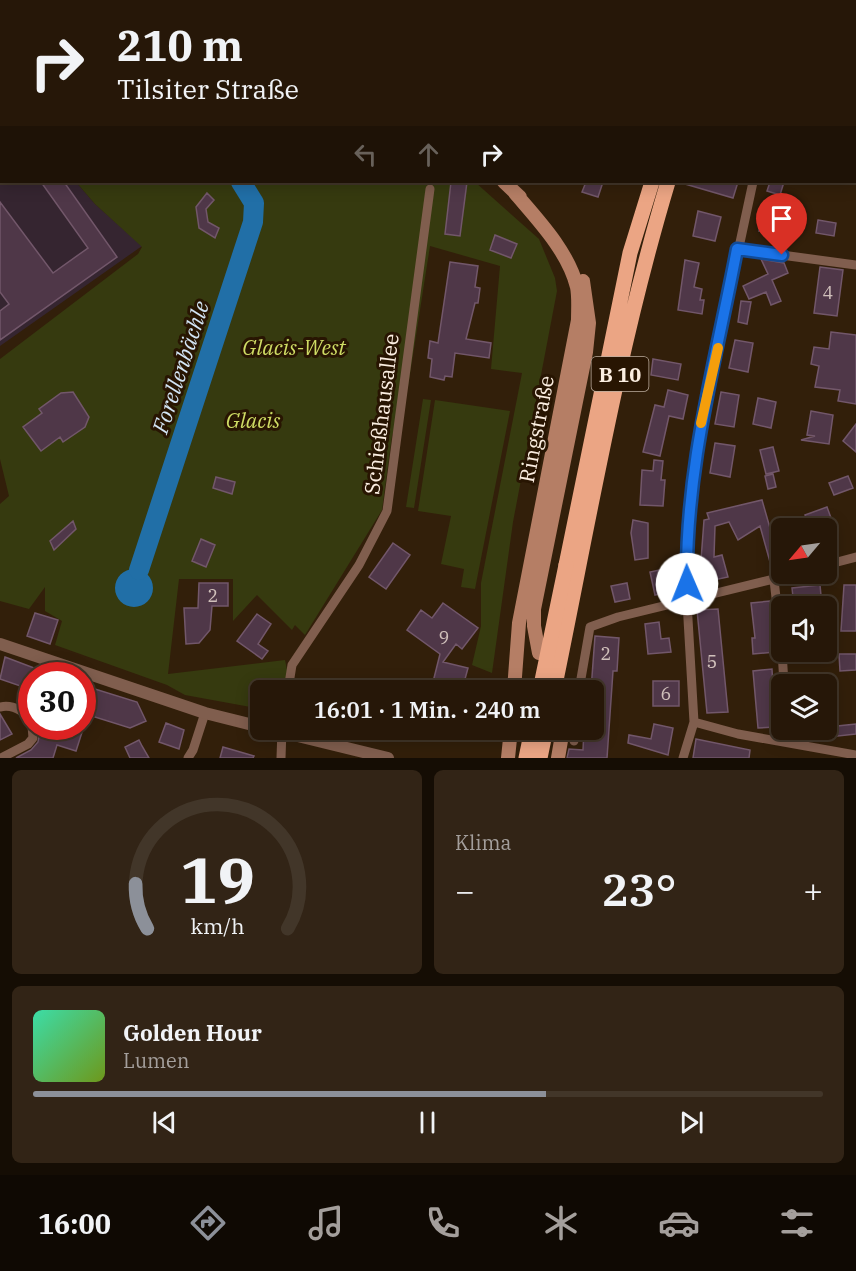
<!DOCTYPE html>
<html lang="de">
<meta charset="utf-8">
<style>
body{margin:0;font-family:"IBM Plex Serif",serif;background:#322416;color:#f1f3f6;height:100vh;display:flex;flex-direction:column;font-size:22px;white-space:nowrap}
*{box-sizing:border-box;margin:0}
p{font-size:20px;color:#a49f9c}
.icon{flex:none;width:33px;height:33px;fill:none;stroke:currentColor;stroke-width:2;stroke-linecap:round;stroke-linejoin:round}
.map{position:relative;height:758px;overflow:hidden}
.panel{display:flex;flex-direction:column;gap:12px;padding:12px;background:#150d04;flex:1}
.panel>*{flex:none}
.banner{position:absolute;left:0px;top:0px;width:856px;height:183px;box-shadow:0 3px 15px #0003,0 0 0 2px #423629;background:#261708;color:#f1f3f6;overflow:hidden}
.needle{width:39px;rotate:241deg}
.buttons{position:absolute;left:771px;top:518px;display:grid;gap:12px}
.buttons a{display:grid;place-items:center;width:66px;height:66px;border-radius:9px;background:#261708;box-shadow:0 3px 15px #0003,0 0 0 2px #423629;font-size:30px}
.speed{position:absolute;left:18px;top:662px;display:flex;gap:12px;font-size:30px;font-weight:700;text-align:center}
.speed>*{display:grid;place-content:center;width:78px;height:78px;border-radius:50%;background:#261708;box-shadow:0 3px 15px #0003,0 0 0 2px #423629;line-height:1}
.speed .limit{border:9px solid #d22;background:#fff;color:#111}
.pin{position:absolute;display:grid;place-items:center;width:51px;height:51px;color:#fff;margin:-62px -26px;border-radius:50% 50% 50% 0;rotate:-45deg;box-shadow:0 0 6px #0007}
.pin .icon{rotate:45deg}
.me{position:absolute;width:66px;margin:-33px;rotate:359deg;stroke-linejoin:round;filter:drop-shadow(0 0 4px #0008)}
.turn{display:flex;align-items:center;gap:21px;height:126px;padding:0 18px;font-size:27px}
.turn .icon{width:78px;height:78px;stroke-width:2.5}
.turn b{display:block;font-size:42px;line-height:51px}
.lanes{display:flex;align-items:center;height:57px;padding:0 18px;background:#0003;justify-content:center;gap:30px;direction:ltr}
.lanes .off{opacity:.35}
.big{font-size:45px;font-weight:600;line-height:1.1}
.panel .card{flex:1;display:flex;flex-direction:column;justify-content:center;gap:9px;min-width:0;padding:0 21px;border-radius:9px;background:#322416}
.panel .dial{align-items:center;gap:0}
.dial svg{height:156px;overflow:visible;fill:none;stroke:#423629;stroke-width:7;stroke-linecap:round;text-anchor:middle}
.dial text{fill:#f1f3f6;stroke:none}
.song{display:flex;align-items:center;gap:18px}
.cover{width:72px;height:72px;border-radius:9px;background:linear-gradient(135deg,hsl(160 70% 55%),hsl(80 70% 35%))}
.played{height:6px;border-radius:3px;background:linear-gradient(90deg,#8c9099 65%,#423629 65%)}
.keys{display:flex;justify-content:space-around;direction:ltr}
.heat{display:flex;justify-content:space-between;align-items:center;font-size:33px;direction:ltr}
.panel .tiles{flex:1;display:grid;gap:12px;grid-template-columns:1fr 1fr}
.card:last-child{grid-column:span 2}
.trip{position:absolute;left:250px;top:680px;width:354px;height:60px;border-radius:9px;background:#261708;box-shadow:0 3px 15px #0003,0 0 0 2px #423629;font-weight:600;line-height:60px;text-align:center}
.dock{display:flex;height:96px;justify-content:space-around;align-items:center;background:#0f0903;color:#a49f9c}
.dock .icon{width:42px;height:42px}
.dock .selected{color:#8c9099}
.dock b{font-size:27px;color:#f1f3f6}
.map>svg:first-child{display:block}
.commercial{fill:#352530}
.green{fill:#363a0f}
.water{fill:#216fa7}
.lines{fill:none;stroke-linecap:round;stroke-linejoin:round}
.river{stroke:#216fa7;stroke-width:20}
.building{fill:#4f3748;stroke:#72576a;stroke-width:1.5}
.minor{stroke:#805e4e;stroke-width:9}
.tertiary{stroke:#805e4e;stroke-width:12}
.secondary{stroke:#b57e65;stroke-width:14}
.trunk{stroke:#eba584;stroke-width:15}
.trunk-bridge{stroke:#eba584;stroke-width:15}
.route-casing{stroke:#114b97;stroke-width:15}
.route{stroke:#1a73e8;stroke-width:10}
.slow{stroke:#f59e0b;stroke-width:10}
.labels{text-anchor:middle;dominant-baseline:central;stroke-width:6;stroke-linejoin:round;paint-order:stroke}
.number-label{font-size:18px;fill:#d0c0bb}
.shield{fill:#281502;stroke:#bcad9e;stroke-width:1.5}
.shield-label{font-size:20px;font-weight:bold;fill:#fbeee1}
.park-label{font-size:21px;font-style:italic;fill:#cfdc64;stroke:#281502}
.street-label{font-size:21px;fill:#fbeee1;stroke:#281502}
.water-label{font-size:22px;font-style:italic;fill:#d3e5f5;stroke:#281502}
</style>
<div class="map">
<svg width="856" height="758" viewBox="0 0 856 758">
<rect width="100%" height="100%" fill="#321f0a"/>
<path class="commercial" d="M0,90L2,182H76L95,204L142,246L0,346Z"/>
<path class="green" d="M0,0H290L292,1L2,2L1,92Z
M76,182H475L539,239L555,278L557,291L513,522L492,673L472,665L481,626V583L522,373L491,369L500,266L430,246L408,387L392,436L382,510L305,635L295,625L292,630L257,595L233,621V579H179L168,674L285,660L288,675L283,690H261V709L185,695L167,685L55,645L62,621L45,611V587L29,609L0,601V504L9,496L0,459V359L138,254L142,247L95,204Z
M423,399L431,400L414,508L406,507Z
M435,400L510,411L475,589L461,587L464,569L441,564L451,516L418,511Z"/>
<path class="water" d="M115 588a19 19 0 1 1 38 0a19 19 0 1 1-38 0Z"/>
<g class="lines">
<path class="river" d="M55,0L56,2
M139,570L253,222L254,203L241,182"/>
</g>
<path class="building" d="M41,182H64L117,257L0,340V311L9,304L0,292V202L53,273L88,248Z
M451,182H467L460,236L445,234Z
M586,182H603L598,197L582,192Z
M686,182H738L733,198L685,184Z
M770,182H784L780,195L767,191Z
M207,193L214,200L206,209L208,222L219,228L215,238L199,228L196,207Z
M762,210L776,212L772,233L759,231Z
M698,211L721,217L715,241L693,236Z
M818,220L836,223L834,236L816,233Z
M495,235L517,244L511,258L490,250Z
M761,259L784,263L788,273L772,280L781,301L771,305L766,292L749,299L743,286L768,274Z
M685,260L699,263L694,287L702,289L700,300H704L702,314L678,310Z
M450,262L478,266L475,287L480,288L478,303H475L466,339L491,343L489,358L455,353L452,377L445,376L444,380L430,377L432,359L428,358L430,341L438,343Z
M820,267L843,270L837,316L814,313Z
M741,301L751,302L747,324L738,322Z
M831,332L856,335V404L838,401L840,390L815,387L819,366L811,364L814,347L829,349Z
M735,340L753,343L748,372L729,368Z
M653,359L681,364L678,380L651,375Z
M668,390L688,395L683,419L669,416L660,456L643,452L655,405L664,407Z
M73,392L89,417L85,427L63,442L60,437L41,451L23,427L42,413L39,409L61,393Z
M721,392L739,395L734,427L715,424Z
M758,398L776,402L771,428L753,424Z
M811,411L833,415L829,444L801,440L815,436L807,435Z
M856,424V452L843,441Z
M715,443L735,446L730,477L710,473Z
M773,447L779,471L766,474L760,450Z
M654,460L663,461L661,480H665L663,506L640,505L642,470L653,471Z
M773,474L776,487L768,489L765,476Z
M848,476L853,488L834,495L829,483Z
M216,477L235,482L232,494L213,488Z
M762,500L772,535L782,532V566L772,569L760,526L738,540L729,522L715,526L714,557L722,555L728,577L704,582L699,561L701,560L704,520L709,519L707,513Z
M827,507L838,537L826,542V528H810L805,515Z
M633,520L648,523V558L635,560L631,533Z
M73,521L76,529L54,550L50,541Z
M201,539L215,545L206,567L192,561Z
M393,543L410,555L386,589L369,577Z
M669,568L674,591L655,595L650,572Z
M199,583H228V606H212L210,630L199,643L186,644L184,608H198Z
M627,583L630,599L615,602L611,586Z
M820,585L822,606H794L792,588Z
M844,585H856V631H841Z
M770,601L775,652L753,654L752,638H755L751,603Z
M443,603L478,628L462,649L456,644L443,662L468,668L462,690H431L440,654L407,630L421,610L432,618Z
M718,609L728,712L707,713L697,610Z
M35,613L58,620L50,644L27,636Z
M257,614L271,624L258,644L268,651L262,659L237,641Z
M659,622L661,639L669,638L671,652L648,654L645,624Z
M595,636L619,638L617,671H613L607,758H567L569,749L583,750L584,729H594V690H591Z
M839,654H856V670L840,671Z
M5,657L50,674V675H32V690L0,679Z
M772,669L775,727L758,728L753,671Z
M653,681H679V706H653Z
M82,685L137,702L146,721L130,728L82,713Z
M0,714L12,734L0,740Z
M166,723L184,730L179,749L159,742Z
M654,724L673,728L668,755L628,743L629,735L651,739Z
M856,724V734L829,737L828,727Z
M41,726H84L76,751L57,745L53,758H16L31,750L38,742Z
M696,739L750,750L749,758H693Z
M139,740L142,746L149,758H130L125,747Z
M223,747L254,756L253,758H220Z"/>
<g class="lines">
<path class="minor" d="M441,0L442,2
M637,0L639,2
M647,2L648,0
M855,2L856,1
M737,249L856,265
M826,565L856,557
M774,580L782,650
M782,651L784,684
M288,690L292,665L359,565L387,511L430,189
M579,690L590,627L618,617L798,573
M0,707C14,704 25,712 32,724
M694,722L738,734L856,755
M786,729V742
M574,741L575,729
M1,758L28,744L33,738L32,726
M188,758L193,750L205,713
M281,758L282,729
M683,758L694,722L687,602L686,546L690,496L700,429L753,182"/>
<path class="tertiary" d="M0,644L205,713L261,727
M269,729L388,758"/>
<path class="secondary" d="M323,0L324,2
M504,182L520,197
M539,653L534,626V609L586,352L589,323L583,281
M514,690L519,623L578,320C578,309 579,297 577,287C568,251 538,220 515,193
M508,758L511,729
M558,758L563,729"/>
<path class="trunk" d="M743,2L744,0
M760,2L761,0
M566,565L630,253L652,182
M554,690C589,520 618,348 668,182
M526,758L532,729
M540,758L546,729"/>
<path class="trunk-bridge" d="M540,690L566,565"/>
</g>
<g class="lines">
<g class="route-casing">
<path id="route" d="M687,584C685,469 716,360 737,249L782,255"/>
</g>
<use href="#route" class="route"/>
<path class="slow" d="M701,423L718,348"/>
</g>
<g class="labels">
<g class="number-label">
<text x="828" y="292">4</text>
<text x="213" y="595">2</text>
<text x="444" y="637">9</text>
<text x="606" y="653">2</text>
<text x="712" y="661">5</text>
<text x="666" y="693">6</text>
</g>
<rect class="shield" x="591.5" y="357" width="57" height="34" rx="4.5"/>
<g class="shield-label">
<text x="620" y="374">B 10</text>
</g>
<g class="park-label">
<text x="294" y="347">Glacis-West</text>
<text x="253" y="420">Glacis</text>
</g>
<g class="street-label">
<text transform="translate(381 414) rotate(-83)">Schießhausallee</text>
<text transform="translate(536 429) rotate(-79)">Ringstraße</text>
</g>
<g class="water-label">
<text transform="translate(180 367) rotate(-72)">Forellenbächle</text>
</g>
</g>
</svg>
<div class="buttons">
<a><svg class="needle" viewBox="-14 -14 28 28"><path d="M0-13l5 13h-10z" fill="#e53935"/><path d="M0 13l5-13h-10z" fill="#a49f9c"/></svg></a>
<a><svg class="icon" aria-label="sound" viewBox="0 0 24 24"><path d="M4 9h4l5-4v14l-5-4H4zM17 9q2 3 0 6"/></svg></a>
<a><svg class="icon" aria-label="layers" viewBox="0 0 24 24"><path d="M12 4l9 5-9 5-9-5zM3 14l9 5 9-5"/></svg></a>
</div>
<div class="speed"><div class="limit">30</div></div>
<div class="pin" style="left:782px;top:255px;background:#d93025"><svg class="icon" aria-label="arrive" viewBox="0 0 24 24"><path d="M6 21V4h12l-3 4 3 4H6"/></svg></div>
<svg class="me" style="left:687px;top:584px" viewBox="-20 -20 40 40"><circle r="19" fill="#fff"/><path d="M0-13L10 11 0 6-10 11z" fill="#1a73e8"/></svg>
<div class="trip">16:01 · 1 Min. · 240 m</div>
<div class="banner">
<div class="turn"><svg class="icon" aria-label="right" viewBox="0 0 24 24"><path d="M7 20v-9h11M14 6l5 5-5 5"/></svg><div><b>210 m</b>Tilsiter Straße</div></div>
<div class="lanes"><svg class="icon off" aria-label="left" viewBox="0 0 24 24"><path d="M17 20v-9H6M10 6l-5 5 5 5"/></svg><svg class="icon off" aria-label="ahead" viewBox="0 0 24 24"><path d="M12 20V5M6 11l6-6 6 6"/></svg><svg class="icon" aria-label="right" viewBox="0 0 24 24"><path d="M7 20v-9h11M14 6l5 5-5 5"/></svg></div>
</div>
</div>
<section class="panel">
<div class="tiles">
<div class="card dial"><svg viewBox="0 0 100 80">
<path d="M14 69A42 42 0 1 1 86 69"/>
<path d="M14 69A42 42 0 0 1 8 46" stroke="#8c9099"/>
<text x="50" y="56" font-size="32" font-weight="700">19</text>
<text x="50" y="72" font-size="11">km/h</text>
</svg></div>
<div class="card"><p>Klima</p>
<div class="heat"><a>−</a><b class="big">23°</b><a>+</a></div>
</div>
<div class="card">
<div class="song"><i class="cover"></i><div><b>Golden Hour</b><p>Lumen</p></div></div>
<div class="played"></div>
<div class="keys"><svg class="icon" aria-label="previous" viewBox="0 0 24 24"><path d="M18 5L8 12l10 7zM5 5v14"/></svg><svg class="icon" aria-label="pause" viewBox="0 0 24 24"><path d="M8 5v14M16 5v14"/></svg><svg class="icon" aria-label="next" viewBox="0 0 24 24"><path d="M6 5l10 7-10 7zM19 5v14"/></svg></div>
</div>
</div>
</section>
<nav class="dock">
<b>16:00</b>
<svg class="icon selected" aria-label="directions" viewBox="0 0 24 24"><path d="M12 3l9 9-9 9-9-9zM9 14v-3h6M13 9l2 2-2 2"/></svg>
<svg class="icon" aria-label="music" viewBox="0 0 24 24"><path d="M9 18V5l10-2v13"/><circle cx="6" cy="18" r="3"/><circle cx="16" cy="16" r="3"/></svg>
<svg class="icon" aria-label="phone" viewBox="0 0 24 24"><path d="M5 4h4l2 5-3 2q2 4 5 5l2-3 5 2v4C11 20 4 13 5 4z"/></svg>
<svg class="icon" aria-label="climate" viewBox="0 0 24 24"><path d="M12 3v18M4 7l16 10M4 17L20 7"/></svg>
<svg class="icon" aria-label="car" viewBox="0 0 24 24"><path d="M5 17H2v-5l4-1 3-4h7l3 4 3 1v5h-3M9 17h6M6 11h13"/><circle cx="7" cy="17" r="2"/><circle cx="17" cy="17" r="2"/></svg>
<svg class="icon" aria-label="filters" viewBox="0 0 24 24"><path d="M4 7h16M4 17h16"/><circle cx="9" cy="7" r="2"/><circle cx="15" cy="17" r="2"/></svg>
</nav>
